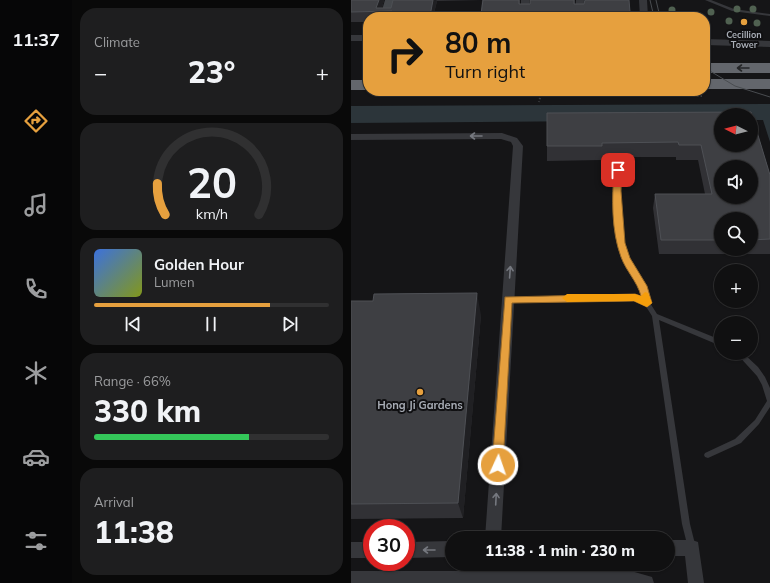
<!DOCTYPE html>
<meta charset="utf-8">
<style>
body{margin:0;font-family:Mulish,sans-serif;background:#1e1e1f;color:#f1f3f6;height:100vh;display:flex;flex-direction:column;font-size:15px;white-space:nowrap}
*{box-sizing:border-box;margin:0}
p{font-size:13px;color:#9c9d9f}
.icon{flex:none;width:22px;height:22px;fill:none;stroke:currentColor;stroke-width:2;stroke-linecap:round;stroke-linejoin:round}
.map{position:relative;flex:1;overflow:hidden}
.sheet{display:flex;flex-direction:column;gap:8px;padding:8px;background:#090909;width:279px}
.sheet>*{flex:none}
.guide{position:absolute;left:12px;top:12px;width:347px;height:84px;border-radius:16px;box-shadow:0 1px 3px #0004,0 0 0 1px #303031;background:#e6a03e;color:#111;overflow:hidden}
.needle{width:26px;rotate:276deg}
.controls{position:absolute;left:363px;top:108px;display:grid;gap:8px}
.controls a{display:grid;place-items:center;width:44px;height:44px;border-radius:50%;background:#101011;box-shadow:0 1px 3px #0004,0 0 0 1px #303031;font-size:20px}
.speed{position:absolute;left:12px;top:519px;display:flex;gap:8px;font-size:20px;font-weight:700;text-align:center}
.speed>*{display:grid;place-content:center;width:52px;height:52px;border-radius:50%;background:#101011;box-shadow:0 1px 3px #0004,0 0 0 1px #303031;line-height:1}
.speed .limit{border:6px solid #d22;background:#fff;color:#111}
.pin{position:absolute;display:grid;place-items:center;width:34px;height:34px;color:#fff;margin:-17px;border-radius:8px;box-shadow:0 2px 6px #0006}
.me{position:absolute;width:44px;margin:-22px;rotate:3deg;stroke-linejoin:round;filter:drop-shadow(0 0 3px #0008)}
.turn{display:flex;align-items:center;gap:14px;height:84px;padding:0 16px;font-size:18px}
.turn .icon{width:52px;height:52px;stroke-width:2.5}
.turn b{display:block;font-size:28px;line-height:34px}
.big{font-size:30px;font-weight:800;line-height:1.1}
.sheet .card{flex:1;display:flex;flex-direction:column;justify-content:center;gap:6px;min-width:0;padding:0 14px;border-radius:16px;background:#1e1e1f}
.sheet .dial{align-items:center;gap:0}
.dial svg{height:104px;overflow:visible;fill:none;stroke:#303031;stroke-width:7;stroke-linecap:round;text-anchor:middle}
.dial text{fill:#f1f3f6;stroke:none}
.song{display:flex;align-items:center;gap:12px}
.cover{width:48px;height:48px;border-radius:6px;background:linear-gradient(135deg,hsl(220 70% 55%),hsl(70 70% 35%))}
.played{height:4px;border-radius:2px;background:linear-gradient(90deg,#e6a03e 75%,#303031 75%)}
.keys{display:flex;justify-content:space-around;direction:ltr}
.heat{display:flex;justify-content:space-between;align-items:center;font-size:22px;direction:ltr}
.charge{height:6px;border-radius:3px;background:linear-gradient(90deg,#34c759 66%,#303031 0)}
.trip{position:absolute;left:94px;top:531px;width:230px;height:40px;border-radius:20px;background:#101011;box-shadow:0 1px 3px #0004,0 0 0 1px #303031;font-weight:800;line-height:40px;text-align:center}
main{display:flex;flex:1;min-height:0}
.tabs{display:flex;flex-direction:column;width:72px;justify-content:space-around;align-items:center;background:#060607;color:#9c9d9f}
.tabs .icon{width:28px;height:28px}
.tabs .current{color:#e6a03e}
.tabs b{font-size:18px;color:#f1f3f6}
.map>svg:first-child{display:block}
.water{fill:#2c353a}
.lines{fill:none;stroke-linecap:round;stroke-linejoin:round}
.path{stroke:#3c3e42;stroke-width:2;stroke-dasharray:1.5 2;stroke-linecap:butt}
.lane{fill:#36373b;fill-rule:evenodd}
.street{fill:#36373b;fill-rule:evenodd}
.secondary{fill:#44474b;fill-rule:evenodd}
.highway{fill:#63666c;fill-rule:evenodd}
.tram{stroke:#494c50;stroke-width:1}
.tree{fill:#506151}
.wall{fill:#313135;fill-rule:evenodd}
.shaded-wall{fill:#202023}
.building{fill:#3e3f43;stroke:#4e5055;fill-rule:evenodd}
.oneway{stroke:#252628}
.oneway2{stroke:#75787f}
.route{fill:#e6a03e;stroke:#966828}
.slow{fill:#f59e0b}
.poi-dot{fill:#e6a03e;stroke:#101012;stroke-width:1.5}
.labels{text-anchor:middle;dominant-baseline:central;stroke-width:4;stroke-linejoin:round;paint-order:stroke}
.far-poi-label{font-size:9px;font-weight:bold;fill:#a8adb6;stroke:#101012}
.poi-label{font-size:11px;font-weight:bold;fill:#a8adb6;stroke:#101012}
</style>
<main>
<nav class="tabs">
<b>11:37</b>
<svg class="icon current" aria-label="directions" viewBox="0 0 24 24"><path d="M12 3l9 9-9 9-9-9zM9 14v-3h6M13 9l2 2-2 2"/></svg>
<svg class="icon" aria-label="music" viewBox="0 0 24 24"><path d="M9 18V5l10-2v13"/><circle cx="6" cy="18" r="3"/><circle cx="16" cy="16" r="3"/></svg>
<svg class="icon" aria-label="phone" viewBox="0 0 24 24"><path d="M5 4h4l2 5-3 2q2 4 5 5l2-3 5 2v4C11 20 4 13 5 4z"/></svg>
<svg class="icon" aria-label="climate" viewBox="0 0 24 24"><path d="M12 3v18M4 7l16 10M4 17L20 7"/></svg>
<svg class="icon" aria-label="car" viewBox="0 0 24 24"><path d="M5 17H2v-5l4-1 3-4h7l3 4 3 1v5h-3M9 17h6M6 11h13"/><circle cx="7" cy="17" r="2"/><circle cx="17" cy="17" r="2"/></svg>
<svg class="icon" aria-label="filters" viewBox="0 0 24 24"><path d="M4 7h16M4 17h16"/><circle cx="9" cy="7" r="2"/><circle cx="15" cy="17" r="2"/></svg>
</nav>
<section class="sheet">
<div class="card"><p>Climate</p>
<div class="heat"><a>−</a><b class="big">23°</b><a>+</a></div>
</div>
<div class="card dial"><svg viewBox="0 0 100 80">
<path d="M14 69A42 42 0 1 1 86 69"/>
<path d="M14 69A42 42 0 0 1 8 45" stroke="#e6a03e"/>
<text x="50" y="56" font-size="32" font-weight="700">20</text>
<text x="50" y="72" font-size="11">km/h</text>
</svg></div>
<div class="card">
<div class="song"><i class="cover"></i><div><b>Golden Hour</b><p>Lumen</p></div></div>
<div class="played"></div>
<div class="keys"><svg class="icon" aria-label="previous" viewBox="0 0 24 24"><path d="M18 5L8 12l10 7zM5 5v14"/></svg><svg class="icon" aria-label="pause" viewBox="0 0 24 24"><path d="M8 5v14M16 5v14"/></svg><svg class="icon" aria-label="next" viewBox="0 0 24 24"><path d="M6 5l10 7-10 7zM19 5v14"/></svg></div>
</div>
<div class="card"><p>Range · 66%</p><b class="big">330 km</b><div class="charge"></div></div>
<div class="card"><p>Arrival</p><b class="big">11:38</b></div>
</section>
<div class="map">
<svg width="419" height="583" viewBox="0 0 419 583">
<rect width="100%" height="100%" fill="#151517"/>
<path class="water" d="M419,104V142L412,120H400V115H370V120L0,123V106Z"/>
<g class="lines">
<path class="path" d="M169,91V94H190L188,102
M255,96H351"/>
<path class="lane" d="M354,0H360L383,9L419,14V16L381,11Z
M267,168L270,170L269,191L272,243L278,258L295,286L299,303L306,314L370,340V346L308,320L339,524L345,548L344,551L341,552L338,551L337,548L331,524L301,316L294,305L283,299L157,302H155L154,300L155,298H157L284,295L292,298L289,286L272,259L266,243L263,191L264,170Z
M385,353H392L407,367L414,377L419,388V407L408,424L390,443L357,458L354,457L353,455L354,453L384,439L404,420L416,401L411,385L406,376Z"/>
<path class="street" d="M170,0H178V17H170Z
M225,0H233L232,17H224Z
M288,0H296L297,17H289Z
M0,35H17V41H0Z
M354,39L419,41V47L354,45Z
M151,133L166,138L172,146L150,538H134L162,146L160,142L150,139L0,140V134Z
M317,540H341L347,542L353,583H337L334,556H317Z
M101,541V557L55,558V542Z
M0,542H21V558H0Z
M133,564H149V571H280L301,577L303,583H0V571H133Z"/>
<path class="secondary" d="M34,0H46L41,17H29Z"/>
<path class="highway" d="M354,63H419V73H354Z
M354,79H419V89H354Z
M0,80H17V90H0Z"/>
<path class="tram" d="M299,0L303,17
M305,0L309,17
M354,68L384,86L419,97"/>
</g>
<g class="tree">
<circle cx="386" cy="9" r="3.5"/>
<circle cx="402" cy="9" r="3.5"/>
<circle cx="321" cy="10" r="3.5"/>
<circle cx="360" cy="12" r="3.5"/>
<circle cx="378" cy="21" r="3.5"/>
<circle cx="406" cy="23" r="3.5"/>
</g>
<path class="wall" d="M0,0H33L31,8H40L42,0H169V4H179V0H224V4L278,17H130V14L131,0L86,1L82,17H17V22H0Z
M400,112L419,175V254H308L302,208L304,194H354L347,160H325V157H251L250,160L196,161V146ZM370,219H400V249H370Z
M0,301L130,315L112,518L0,519Z"/>
<path class="shaded-wall" d="M28,0H33L30,11L25,8Z
M82,0H85L86,1L82,17H79Z
M279,12L278,17H270V15Z
M126,293L130,315L112,518L107,503Z"/>
<path class="building" d="M0,0H28L25,8H40L42,0H82L79,16H39L41,11L0,12Z
M132,0H168V4H179V0H223V4H233L234,0H278L279,12L270,15L169,12V14H130Z
M400,112L419,175V239L400,240V219H370V240H310L304,194H361L350,145H328L327,142L251,143V146H196V113ZM370,115H400V145H370ZM370,167H400V197H370Z
M126,293L107,503L0,504V301H22L23,294Z"/>
<defs><path id="oneway-shaft" d="M-6 0H5M1.5-3L5.5 0L1.5 3" fill="none" stroke-width="1.6" stroke-linecap="round" stroke-linejoin="round"/></defs>
<use class="oneway" href="#oneway-shaft" transform="translate(392 68) rotate(180)"/>
<g class="oneway2">
<use href="#oneway-shaft" transform="translate(125 136) rotate(180)"/>
<use href="#oneway-shaft" transform="translate(159 272) rotate(-86)"/>
<use href="#oneway-shaft" transform="translate(145 499) rotate(-87)"/>
<use href="#oneway-shaft" transform="translate(78 550) rotate(180)"/>
</g>
<path class="route" d="M267,167L271,170L270,191L274,243L279,258L296,286L301,303L296,307L283,301L161,303L152,465L151,469L147,470L143,469L141,465L154,297L284,294L290,296C286,281 275,271 270,257C260,230 261,198 263,170Z"/>
<path class="slow" d="M294,292L297,293L301,303L296,307L283,301L216,302L211,298L216,294H284L290,296Z"/>
<g class="poi-dot">
<circle cx="393" cy="22" r="4"/>
<circle cx="69" cy="392" r="4"/>
</g>
<g class="labels">
<g class="far-poi-label">
<text x="393" y="34">Cecillion<tspan x="393" dy="10">Tower</tspan></text>
</g>
<g class="poi-label">
<text x="69" y="405">Hong Ji Gardens</text>
</g>
</g>
</svg>
<div class="controls">
<a><svg class="needle" viewBox="-14 -14 28 28"><path d="M0-13l5 13h-10z" fill="#e53935"/><path d="M0 13l5-13h-10z" fill="#9c9d9f"/></svg></a>
<a><svg class="icon" aria-label="sound" viewBox="0 0 24 24"><path d="M4 9h4l5-4v14l-5-4H4zM17 9q2 3 0 6"/></svg></a>
<a><svg class="icon" aria-label="search" viewBox="0 0 24 24"><circle cx="10" cy="10" r="6"/><path d="M15 15l6 6"/></svg></a>
<a>+</a>
<a>−</a>
</div>
<div class="speed"><div class="limit">30</div></div>
<div class="pin" style="left:267px;top:170px;background:#d93025"><svg class="icon" aria-label="arrive" viewBox="0 0 24 24"><path d="M6 21V4h12l-3 4 3 4H6"/></svg></div>
<svg class="me" style="left:147px;top:465px" viewBox="-20 -20 40 40"><circle r="17" fill="#e6a03e" stroke="#fff" stroke-width="3"/><path d="M0-11L8 9 0 5-8 9z" fill="#fff"/></svg>
<div class="trip">11:38 · 1 min · 230 m</div>
<div class="guide">
<div class="turn"><svg class="icon" aria-label="right" viewBox="0 0 24 24"><path d="M7 20v-9h11M14 6l5 5-5 5"/></svg><div><b>80 m</b>Turn right</div></div>
</div>
</div>
</main>
